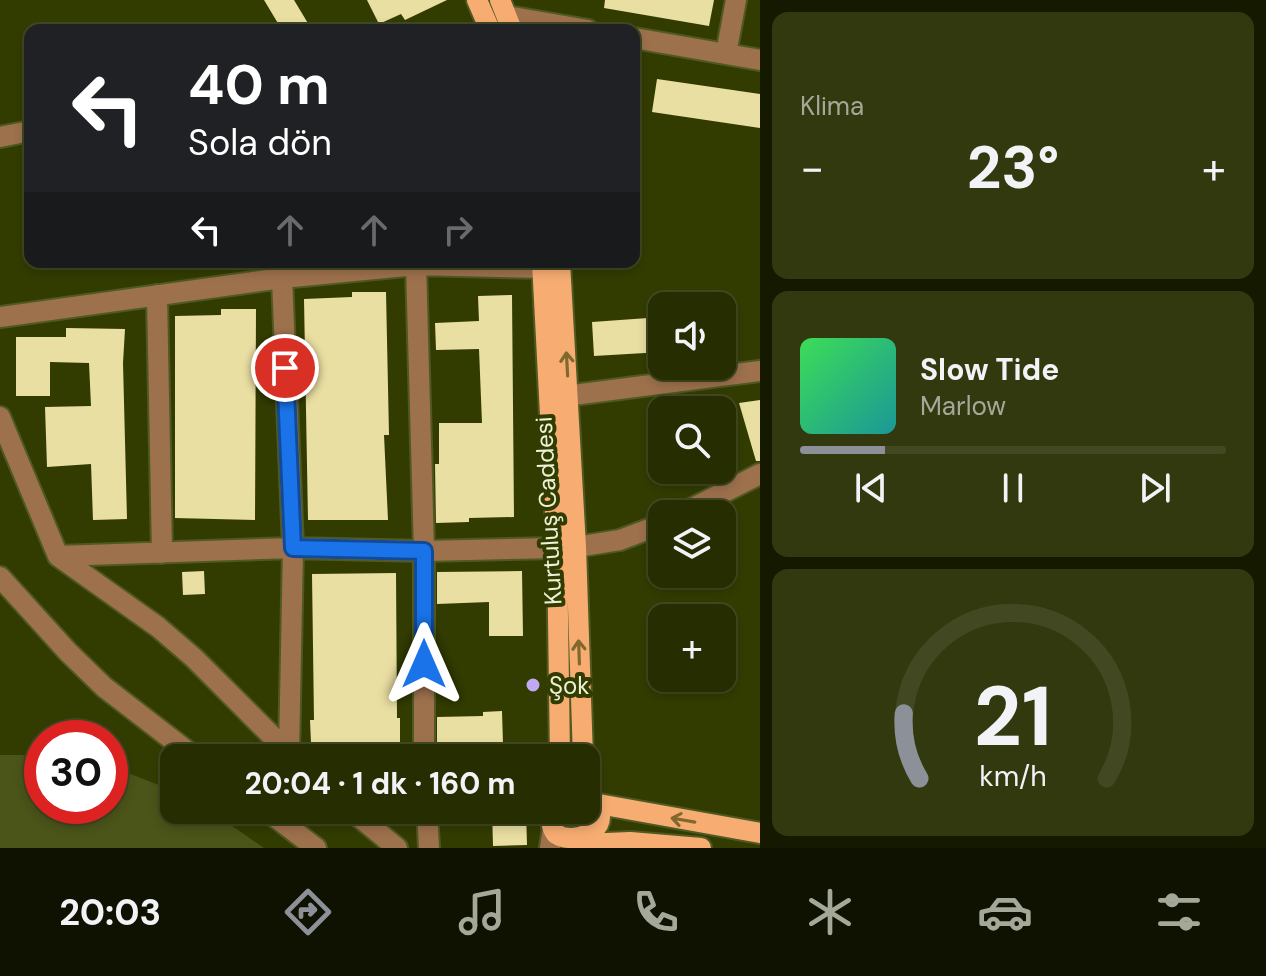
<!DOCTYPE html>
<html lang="tr">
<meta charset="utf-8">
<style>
body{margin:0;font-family:"DM Sans",sans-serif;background:#32390f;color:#f1f3f6;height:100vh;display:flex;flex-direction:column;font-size:30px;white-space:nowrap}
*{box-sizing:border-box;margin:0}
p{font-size:26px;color:#a4a899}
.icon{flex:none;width:44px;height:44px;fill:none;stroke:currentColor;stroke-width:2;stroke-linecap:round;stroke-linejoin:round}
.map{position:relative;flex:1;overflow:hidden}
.drawer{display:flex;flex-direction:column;gap:12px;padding:12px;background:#151900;width:506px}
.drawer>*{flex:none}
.banner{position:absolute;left:24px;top:24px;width:616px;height:244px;border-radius:16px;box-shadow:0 4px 12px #0003,0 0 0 2px #424922;background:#202124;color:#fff;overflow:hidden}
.buttons{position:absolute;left:648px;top:292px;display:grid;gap:16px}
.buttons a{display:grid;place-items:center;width:88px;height:88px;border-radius:16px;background:#262d00;box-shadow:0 4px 12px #0003,0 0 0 2px #424922;font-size:40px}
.speed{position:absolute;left:24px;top:720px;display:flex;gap:16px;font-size:40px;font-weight:700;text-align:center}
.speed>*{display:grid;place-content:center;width:104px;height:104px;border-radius:50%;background:#262d00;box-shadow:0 4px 12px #0003,0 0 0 2px #424922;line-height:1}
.speed .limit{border:12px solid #d22;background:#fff;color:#111}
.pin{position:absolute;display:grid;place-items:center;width:68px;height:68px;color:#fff;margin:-34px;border:4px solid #fff;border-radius:50%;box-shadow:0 2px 8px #0007}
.me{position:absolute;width:88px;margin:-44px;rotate:0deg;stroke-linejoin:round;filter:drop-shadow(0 0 6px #0008)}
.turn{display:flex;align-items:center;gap:28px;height:168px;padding:0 32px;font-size:36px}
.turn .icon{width:104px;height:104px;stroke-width:2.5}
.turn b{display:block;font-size:56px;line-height:68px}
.lanes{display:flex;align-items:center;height:76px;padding:0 32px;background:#0003;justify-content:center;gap:40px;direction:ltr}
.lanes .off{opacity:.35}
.big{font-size:60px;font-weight:700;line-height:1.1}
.drawer .tile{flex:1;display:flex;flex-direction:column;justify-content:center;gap:12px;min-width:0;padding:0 28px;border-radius:16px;background:#32390f}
.drawer .dial{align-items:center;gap:0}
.dial svg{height:208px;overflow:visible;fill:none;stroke:#424922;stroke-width:7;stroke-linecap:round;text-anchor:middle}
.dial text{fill:#f1f3f6;stroke:none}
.song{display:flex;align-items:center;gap:24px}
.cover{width:96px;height:96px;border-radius:12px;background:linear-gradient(135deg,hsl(130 70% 55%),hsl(180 70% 35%))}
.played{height:8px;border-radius:4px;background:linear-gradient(90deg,#8c9099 20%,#424922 20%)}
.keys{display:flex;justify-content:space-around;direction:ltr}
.heat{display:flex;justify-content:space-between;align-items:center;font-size:44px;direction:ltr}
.trip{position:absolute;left:160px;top:744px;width:440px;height:80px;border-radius:16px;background:#262d00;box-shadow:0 4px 12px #0003,0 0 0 2px #424922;font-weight:700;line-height:80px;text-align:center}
.menu{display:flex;height:128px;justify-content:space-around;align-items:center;background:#0f1200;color:#a4a899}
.menu .icon{width:56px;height:56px}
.menu .current{color:#8c9099}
.menu b{font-size:36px;color:#f1f3f6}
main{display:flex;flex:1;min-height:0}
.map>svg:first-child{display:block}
.green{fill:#4b5519}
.building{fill:#eadfa2}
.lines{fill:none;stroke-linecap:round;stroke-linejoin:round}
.minor-casing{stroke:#505922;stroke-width:24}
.major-casing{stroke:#505922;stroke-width:24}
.minor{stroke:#9e714d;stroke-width:20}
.major{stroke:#f7ad72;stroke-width:20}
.oneway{stroke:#81692e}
.route-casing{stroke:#114b97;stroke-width:20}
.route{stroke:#1a73e8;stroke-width:14}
.poi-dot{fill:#c0a8f3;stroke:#333c00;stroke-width:3}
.labels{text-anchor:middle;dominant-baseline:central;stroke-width:8;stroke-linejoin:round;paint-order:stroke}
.street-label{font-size:24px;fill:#ebf2d5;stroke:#333c00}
.poi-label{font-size:24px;fill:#ebf2d5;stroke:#333c00;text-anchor:start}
</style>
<main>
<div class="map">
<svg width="760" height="848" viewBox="0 0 760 848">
<rect width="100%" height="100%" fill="#333c00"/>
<path class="green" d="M0,755H42V806H110V766L174,791V810H209L264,848H0Z"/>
<path class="building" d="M264,0H294L312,30H282Z
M367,0H447L405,20L401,14L379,24Z
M605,0H714L709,26L604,8Z
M657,79L760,94V128L652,112Z
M352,292H386L389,435H384L388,520H308L304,299L352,297Z
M512,295L514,517L469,518V522L436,523L435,464H439V423H482L479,349L436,350L435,323L479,321L478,296Z
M221,309H256L255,520L175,518V316L221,315Z
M662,317V352L594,356L592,322Z
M66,328L125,329L123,363L127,519L93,520L91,464L47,467L45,407L91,406L89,363L50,362V396H16V337H66Z
M760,400V461H756L739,403Z
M204,571L205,594L183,595L182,572Z
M522,571L523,636H489V602L437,604V572Z
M396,573L397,718H400V746H362V742L311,743L310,720H314L312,574Z
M502,711L503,744L437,746V717L483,716V712Z
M492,810H526L527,845L493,846Z"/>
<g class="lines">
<g class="minor-casing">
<path id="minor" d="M507,16L588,30
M634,38L760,60
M726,54L736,0
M0,137L30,131
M416,265L424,551V758
M282,278L293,548L289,753
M157,295L162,553
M0,317L282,278L416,265L543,268
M550,398L760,371
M0,417L58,556L293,548L424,551L557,548
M681,514L760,474
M576,547L620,540L662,524
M58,556L158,627L194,658L294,758
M0,577L68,652L104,687L196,758
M266,810L316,848
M351,810L397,848
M427,810L429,848
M550,848L553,828"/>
</g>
<g class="major-casing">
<path id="major" d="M477,0L490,30
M500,0L512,30
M542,262L557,548L560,758
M560,262L576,547L583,758
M593,803L760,833
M554,810C551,819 550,826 556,834C577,848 623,823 586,798
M583,844L630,842L701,848"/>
</g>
<use href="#minor" class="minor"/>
<use href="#major" class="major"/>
</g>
<defs><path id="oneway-shaft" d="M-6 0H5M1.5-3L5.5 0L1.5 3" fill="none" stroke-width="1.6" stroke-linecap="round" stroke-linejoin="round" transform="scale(2)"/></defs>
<g class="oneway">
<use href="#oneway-shaft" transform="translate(567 364) rotate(-93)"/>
<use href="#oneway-shaft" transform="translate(579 652) rotate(-92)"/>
<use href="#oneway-shaft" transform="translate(683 820) rotate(-170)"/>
</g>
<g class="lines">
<g class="route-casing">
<path id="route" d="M285,368L293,548L424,551V664"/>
</g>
<use href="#route" class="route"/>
</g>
<circle class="poi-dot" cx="533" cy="685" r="8"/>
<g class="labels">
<g class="street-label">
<text transform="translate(548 511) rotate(-93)">Kurtuluş Caddesi</text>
</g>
<g class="poi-label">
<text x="549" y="685">Şok</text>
</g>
</g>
</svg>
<div class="buttons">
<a><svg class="icon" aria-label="sound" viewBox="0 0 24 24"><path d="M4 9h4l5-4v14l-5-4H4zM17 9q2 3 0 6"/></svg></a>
<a><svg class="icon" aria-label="search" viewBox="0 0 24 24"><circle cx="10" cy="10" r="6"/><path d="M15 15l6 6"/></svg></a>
<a><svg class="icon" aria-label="layers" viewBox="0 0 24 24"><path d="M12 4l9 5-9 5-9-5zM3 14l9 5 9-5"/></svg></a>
<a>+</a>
</div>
<div class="speed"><div class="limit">30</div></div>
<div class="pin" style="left:285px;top:368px;background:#d93025"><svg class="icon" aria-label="arrive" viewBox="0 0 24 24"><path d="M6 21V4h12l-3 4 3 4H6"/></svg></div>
<svg class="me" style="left:424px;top:664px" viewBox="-20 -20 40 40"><path d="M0-17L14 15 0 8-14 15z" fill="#1a73e8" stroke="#fff" stroke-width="4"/></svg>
<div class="trip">20:04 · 1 dk · 160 m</div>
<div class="banner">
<div class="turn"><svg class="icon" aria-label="left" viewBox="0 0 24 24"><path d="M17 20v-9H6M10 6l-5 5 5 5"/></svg><div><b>40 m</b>Sola dön</div></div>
<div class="lanes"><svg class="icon" aria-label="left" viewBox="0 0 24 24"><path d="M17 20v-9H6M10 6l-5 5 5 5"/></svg><svg class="icon off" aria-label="ahead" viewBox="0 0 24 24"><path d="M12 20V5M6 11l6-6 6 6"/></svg><svg class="icon off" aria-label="ahead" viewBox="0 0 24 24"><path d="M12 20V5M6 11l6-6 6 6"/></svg><svg class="icon off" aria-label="right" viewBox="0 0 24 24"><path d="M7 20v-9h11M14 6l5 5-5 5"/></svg></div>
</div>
</div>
<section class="drawer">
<div class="tile"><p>Klima</p>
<div class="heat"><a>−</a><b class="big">23°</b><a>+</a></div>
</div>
<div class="tile">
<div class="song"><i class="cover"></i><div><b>Slow Tide</b><p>Marlow</p></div></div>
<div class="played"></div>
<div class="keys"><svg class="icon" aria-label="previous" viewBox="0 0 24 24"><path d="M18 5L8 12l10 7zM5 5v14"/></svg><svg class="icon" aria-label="pause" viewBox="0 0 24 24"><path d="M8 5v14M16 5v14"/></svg><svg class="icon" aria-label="next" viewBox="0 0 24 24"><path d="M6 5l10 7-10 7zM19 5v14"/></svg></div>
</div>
<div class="tile dial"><svg viewBox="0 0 100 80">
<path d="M14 69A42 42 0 1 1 86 69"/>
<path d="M14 69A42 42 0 0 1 8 44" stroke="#8c9099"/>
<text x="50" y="56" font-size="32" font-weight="700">21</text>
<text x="50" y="72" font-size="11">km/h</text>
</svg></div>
</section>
</main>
<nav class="menu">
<b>20:03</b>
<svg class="icon current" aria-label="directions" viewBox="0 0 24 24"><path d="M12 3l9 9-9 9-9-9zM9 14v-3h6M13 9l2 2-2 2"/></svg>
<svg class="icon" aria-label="music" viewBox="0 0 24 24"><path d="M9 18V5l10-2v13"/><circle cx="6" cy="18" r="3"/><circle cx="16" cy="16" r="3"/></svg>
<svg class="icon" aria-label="phone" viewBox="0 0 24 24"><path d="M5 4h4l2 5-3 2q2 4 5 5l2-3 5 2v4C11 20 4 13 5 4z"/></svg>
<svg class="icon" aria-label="climate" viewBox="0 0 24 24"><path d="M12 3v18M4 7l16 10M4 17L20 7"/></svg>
<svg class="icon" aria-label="car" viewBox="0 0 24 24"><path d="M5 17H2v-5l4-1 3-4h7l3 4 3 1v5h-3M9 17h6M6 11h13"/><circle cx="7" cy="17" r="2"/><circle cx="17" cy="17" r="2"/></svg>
<svg class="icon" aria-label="filters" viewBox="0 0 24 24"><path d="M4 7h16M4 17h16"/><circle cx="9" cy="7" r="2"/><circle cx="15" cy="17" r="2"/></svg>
</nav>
